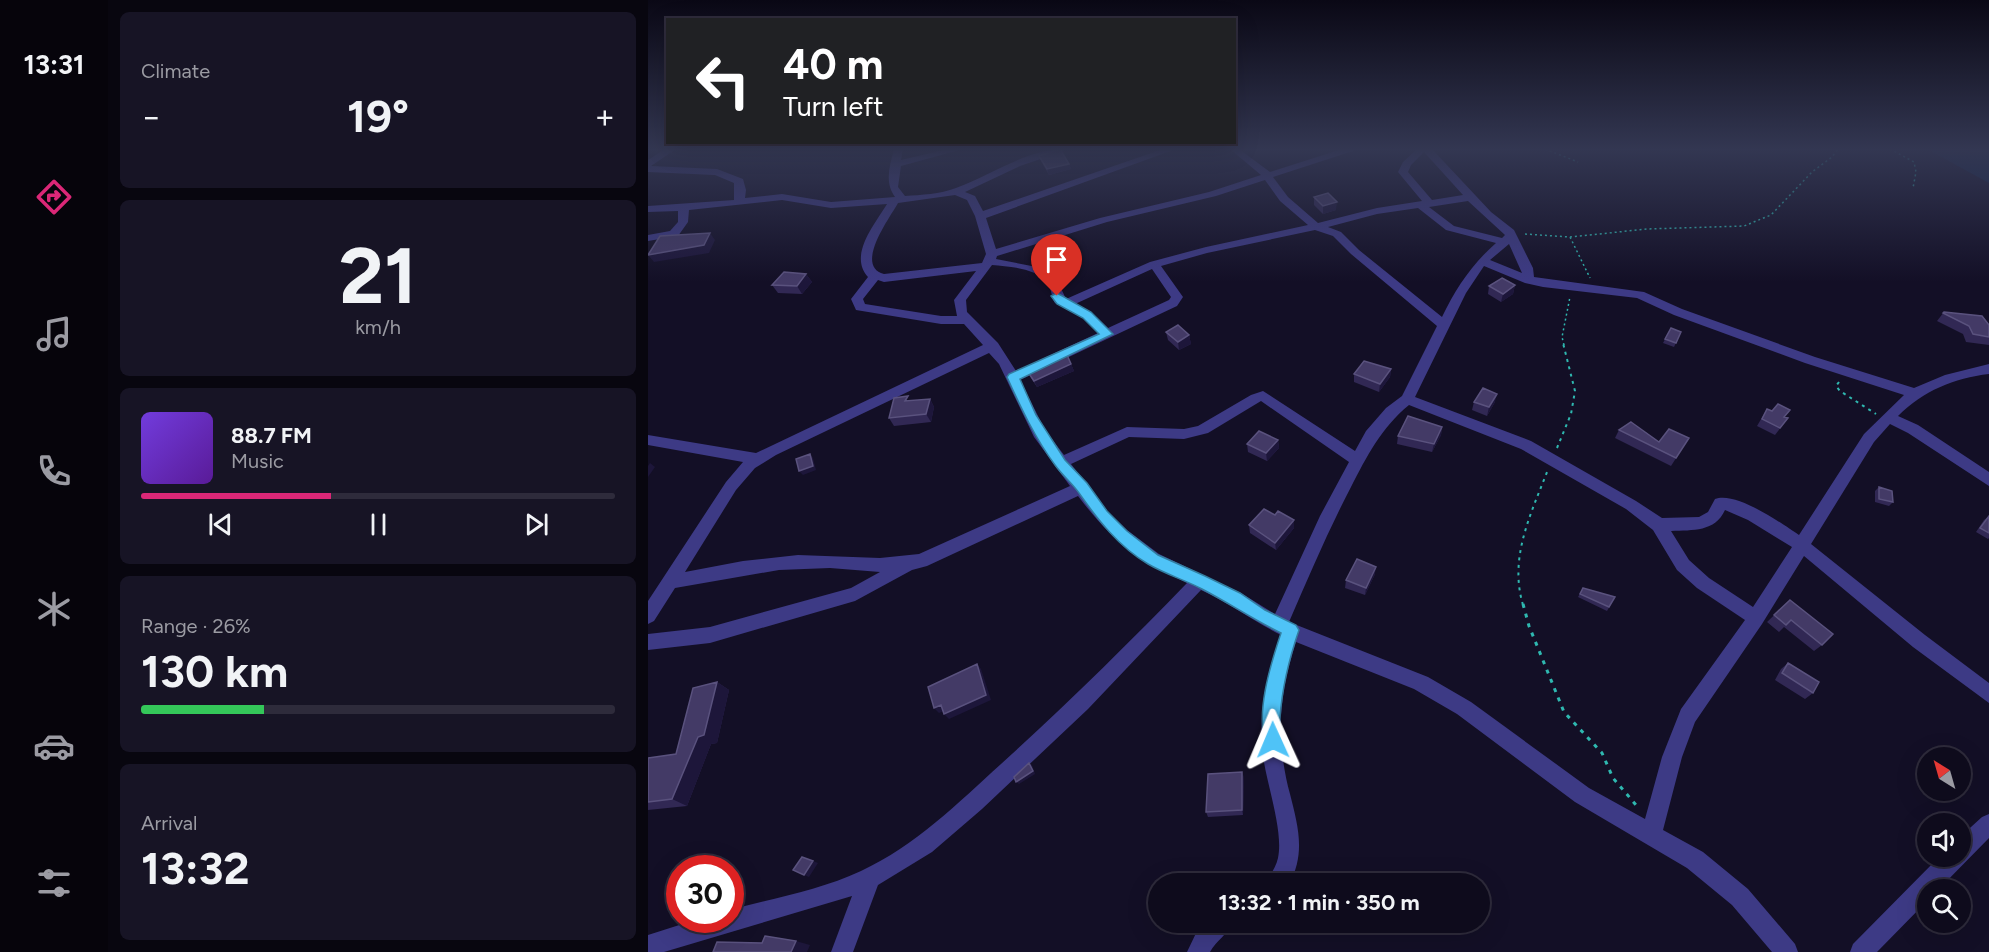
<!DOCTYPE html>
<meta charset="utf-8">
<style>
body{margin:0;font-family:Figtree,sans-serif;background:#171425;color:#f1f3f6;height:100vh;display:flex;flex-direction:column;font-size:22px;white-space:nowrap}
*{box-sizing:border-box;margin:0}
p{font-size:20px;color:#9b9ba3}
.icon{flex:none;width:33px;height:33px;fill:none;stroke:currentColor;stroke-width:2;stroke-linecap:round;stroke-linejoin:round}
.map{position:relative;flex:1;overflow:hidden}
.side{display:flex;flex-direction:column;gap:12px;padding:12px;background:#08060f;width:540px}
.side>*{flex:none}
.hud{position:absolute;left:18px;top:18px;width:570px;height:126px;border-radius:0px;box-shadow:0 6px 24px #0002,0 0 0 2px #2e2b3b;background:#202124;color:#fff;overflow:hidden}
.needle{width:39px;rotate:323deg}
.fabs{position:absolute;left:1269px;top:747px;display:grid;gap:12px}
.fabs a{display:grid;place-items:center;width:54px;height:54px;border-radius:50%;background:#0e0b1c;box-shadow:0 6px 24px #0002,0 0 0 2px #2e2b3b;font-size:30px}
.speed{position:absolute;left:18px;top:855px;display:flex;gap:12px;font-size:30px;font-weight:700;text-align:center}
.speed>*{display:grid;place-content:center;width:78px;height:78px;border-radius:50%;background:#0e0b1c;box-shadow:0 6px 24px #0002,0 0 0 2px #2e2b3b;line-height:1}
.speed .limit{border:9px solid #d22;background:#fff;color:#111}
.pin{position:absolute;display:grid;place-items:center;width:51px;height:51px;color:#fff;margin:-62px -26px;border-radius:50% 50% 50% 0;rotate:-45deg;box-shadow:0 0 6px #0007}
.pin .icon{rotate:45deg}
.me{position:absolute;width:66px;margin:-33px;rotate:359deg;stroke-linejoin:round;filter:drop-shadow(0 0 4px #0008)}
.turn{display:flex;align-items:center;gap:21px;height:126px;padding:0 18px;font-size:27px}
.turn .icon{width:78px;height:78px;stroke-width:2.5}
.turn b{display:block;font-size:42px;line-height:51px}
.big{font-size:45px;font-weight:700;line-height:1.1}
.side .widget{flex:1;display:flex;flex-direction:column;justify-content:center;gap:9px;min-width:0;padding:0 21px;border-radius:9px;background:#171425}
.side .dial{align-items:center;gap:0}
.dial b{font-size:78px;line-height:1}
.song{display:flex;align-items:center;gap:18px}
.cover{width:72px;height:72px;border-radius:9px;background:linear-gradient(135deg,hsl(260 70% 55%),hsl(270 70% 35%))}
.played{height:6px;border-radius:3px;background:linear-gradient(90deg,#db2777 40%,#2e2b3b 40%)}
.keys{display:flex;justify-content:space-around;direction:ltr}
.heat{display:flex;justify-content:space-between;align-items:center;font-size:33px;direction:ltr}
.charge{height:9px;border-radius:4px;background:linear-gradient(90deg,#34c759 26%,#2e2b3b 0)}
.trip{position:absolute;left:500px;top:873px;width:342px;height:60px;border-radius:30px;background:#0e0b1c;box-shadow:0 6px 24px #0002,0 0 0 2px #2e2b3b;font-weight:700;line-height:60px;text-align:center}
main{display:flex;flex:1;min-height:0}
.dock{display:flex;flex-direction:column;width:108px;justify-content:space-around;align-items:center;background:#06040b;color:#9b9ba3}
.dock .icon{width:42px;height:42px}
.dock .active{color:#db2777}
.dock b{font-size:27px;color:#f1f3f6}
.map>svg:first-child{display:block}
.water{fill:#0c2248}
.lines{fill:none;stroke-linecap:round;stroke-linejoin:round}
.path-far2{stroke:#2fb8b0;stroke-width:1.5;stroke-dasharray:2 3;stroke-linecap:butt}
.path-far1{stroke:#2fb8b0;stroke-width:2;stroke-dasharray:3 4.5;stroke-linecap:butt}
.path{stroke:#2fb8b0;stroke-width:3;stroke-dasharray:4 6;stroke-linecap:butt}
.minor{fill:#3d3a85;fill-rule:evenodd}
.wall{fill:#312854}
.shaded-wall{fill:#1d163a}
.building{fill:#433a66;stroke:#5a527e;stroke-width:1.5}
.route{fill:#4fc3f7;stroke:#337fa1;stroke-width:1.5}
</style>
<main>
<nav class="dock">
<b>13:31</b>
<svg class="icon active" aria-label="directions" viewBox="0 0 24 24"><path d="M12 3l9 9-9 9-9-9zM9 14v-3h6M13 9l2 2-2 2"/></svg>
<svg class="icon" aria-label="music" viewBox="0 0 24 24"><path d="M9 18V5l10-2v13"/><circle cx="6" cy="18" r="3"/><circle cx="16" cy="16" r="3"/></svg>
<svg class="icon" aria-label="phone" viewBox="0 0 24 24"><path d="M5 4h4l2 5-3 2q2 4 5 5l2-3 5 2v4C11 20 4 13 5 4z"/></svg>
<svg class="icon" aria-label="climate" viewBox="0 0 24 24"><path d="M12 3v18M4 7l16 10M4 17L20 7"/></svg>
<svg class="icon" aria-label="car" viewBox="0 0 24 24"><path d="M5 17H2v-5l4-1 3-4h7l3 4 3 1v5h-3M9 17h6M6 11h13"/><circle cx="7" cy="17" r="2"/><circle cx="17" cy="17" r="2"/></svg>
<svg class="icon" aria-label="filters" viewBox="0 0 24 24"><path d="M4 7h16M4 17h16"/><circle cx="9" cy="7" r="2"/><circle cx="15" cy="17" r="2"/></svg>
</nav>
<section class="side">
<div class="widget"><p>Climate</p>
<div class="heat"><a>−</a><b class="big">19°</b><a>+</a></div>
</div>
<div class="widget dial"><b>21</b><p>km/h</p></div>
<div class="widget">
<div class="song"><i class="cover"></i><div><b>88.7 FM</b><p>Music</p></div></div>
<div class="played"></div>
<div class="keys"><svg class="icon" aria-label="previous" viewBox="0 0 24 24"><path d="M18 5L8 12l10 7zM5 5v14"/></svg><svg class="icon" aria-label="pause" viewBox="0 0 24 24"><path d="M8 5v14M16 5v14"/></svg><svg class="icon" aria-label="next" viewBox="0 0 24 24"><path d="M6 5l10 7-10 7zM19 5v14"/></svg></div>
</div>
<div class="widget"><p>Range · 26%</p><b class="big">130 km</b><div class="charge"></div></div>
<div class="widget"><p>Arrival</p><b class="big">13:32</b></div>
</section>
<div class="map">
<svg width="1341" height="952" viewBox="0 0 1341 952">
<rect width="100%" height="100%" fill="#130f26"/>
<path class="water" d="M1279,149H1341V183Z"/>
<g class="lines">
<path class="path-far2" d="M897,149L930,162
M1242,149L1266,162L1268,172L1265,188
M877,234L922,237L999,229L1096,226L1123,215L1164,172L1184,157L1190,149
M922,237L942,278
M916,345L914,337L922,297"/>
<path class="path-far1" d="M1191,382L1188,386L1192,391L1228,414
M909,448L923,414L927,391L915,343
M875,605C861,558 882,516 899,472"/>
<path class="path" d="M875,604L881,626L916,712L954,753L965,778L988,805"/>
<path class="minor" d="M17,149H28L3,166L69,169L95,179L98,190L97,198L134,194L183,202L247,197C236,182 242,165 246,149H255L253,160L300,149H315L253,166L250,187L257,196C273,195 292,194 308,188C343,175 379,149 417,149L416,151L372,166L317,192L327,196L335,211L515,149H528L338,218L348,249L452,218L561,192L613,175L582,149H591L622,172L694,149H706L705,151L625,177L640,197L670,223L729,208L774,201L750,172L755,162L769,149H784L843,212L866,230L885,268L886,277L996,292L1034,309L1167,357L1266,388L1297,375L1341,364V374C1306,378 1275,391 1250,416L1270,425L1341,472V486L1260,433L1242,424L1226,442L1163,544L1277,635L1341,683V703L1265,647L1156,556L1114,624L1047,722L1034,757L1015,830L1055,852L1100,889L1147,944L1150,952H1124L1084,905L1039,868L927,802L809,714L766,689L648,642C638,673 631,706 633,738C634,757 637,776 642,794C650,826 658,853 641,884H618C622,875 628,867 630,858C636,830 617,780 614,749C611,709 620,672 633,635C605,621 581,603 553,590L440,709L334,809L284,852L230,885L205,952H183L204,896L16,952H0V935L47,920H82V910C125,898 173,890 213,871C267,846 310,803 353,764C417,706 479,645 539,583C488,558 464,541 430,496L279,566L264,570L207,601L62,643L0,650V634L62,627L203,588L232,572L182,568L131,570L27,588L6,621L0,624V601L78,482L95,462L0,445V435L108,453L335,345L316,324H293L208,310L203,299L220,277C200,255 227,224 239,204L183,208L134,200L41,210L40,222L30,236L0,241V235L22,231L30,222V211L0,212V206L86,200V183L67,175L0,172V160ZM776,152L815,195L784,200L760,172L763,165ZM617,180L632,201L660,225L558,247L502,262L418,299L409,280L394,268L348,259L349,256L459,222L568,196ZM307,195L319,200L327,216L338,254L334,263L236,274C206,266 241,219 250,203ZM820,201L857,235L854,238L806,226L781,207ZM770,208L798,230L848,243C824,264 808,288 794,317L711,250L693,232L680,227L729,214ZM667,230L685,236L703,254L789,326L754,396L738,408L718,431L707,451L615,391L603,395L550,426L536,429L479,427L416,455L397,430L372,380L529,306L535,297L513,266L559,253ZM861,244L874,273L842,260ZM344,265C362,267 388,267 400,284C404,290 403,297 407,303L435,318L450,333L368,371L350,343L319,312L318,300ZM836,266L877,283L895,287L989,298L1026,315L1157,363L1256,395L1216,434L1151,535C1133,523 1088,491 1067,499L1060,512L1051,517L1014,518L988,501L883,441L767,397L818,293ZM504,269L523,297L521,300L460,328L443,312L427,304ZM328,271L306,300L309,316H293L217,304L215,299L230,280L236,282ZM341,353L351,364L386,437L422,486L271,554L232,558L150,555L95,561L37,572L88,490L107,468L128,455ZM613,401L701,462L672,516L627,614L593,593L511,554L479,530L460,512L423,464L481,437L536,439L560,433ZM761,405L873,449L978,509L1005,530L1029,570L1049,588L1097,620L1033,709L1014,757L997,819L941,788L823,702L780,677L641,622C661,576 680,531 703,487C719,456 733,428 761,405ZM1077,510L1100,520L1144,547L1105,607L1061,578L1041,560L1023,531C1045,530 1067,532 1077,510Z
M1341,814V838L1290,890H1280V900L1229,952H1202L1205,944L1292,856H1312V837L1334,817Z
M557,922H585C580,934 568,941 562,952H539L550,929Z"/>
</g>
<path class="wall" d="M391,156L421,164L423,169L401,175L393,161Z
M666,197L688,210L675,214L666,205Z
M158,274L164,282L154,294L130,293L124,285Z
M867,285L865,294L853,302L840,294L841,286Z
M1296,312L1341,325V345L1318,342L1315,334L1289,321Z
M1023,328L1033,332L1026,347L1015,343Z
M518,332L541,335L543,344L531,350L520,340Z
M423,364L426,371L389,387L383,378L380,372Z
M743,369L742,377L731,392L706,382V374Z
M282,399L286,407L283,422L246,426L241,418L262,401Z
M826,402H847L839,416L824,410Z
M1119,409L1140,418L1127,435L1109,426Z
M794,427L793,435L784,452L749,444L750,436Z
M971,430L1011,442L1041,438L1023,466L967,438Z
M630,440L631,448L619,461L600,452L599,444Z
M1231,487L1245,502L1241,506L1227,502V491Z
M627,515L646,520V528L628,550L602,533L601,525Z
M1341,516V538L1340,539L1328,532L1336,520Z
M727,574L717,595L697,588L698,580Z
M935,588L967,597L959,611L930,597Z
M1142,600L1174,645L1166,651L1136,627L1131,632L1119,622Z
M1140,663L1165,693L1157,699L1127,680L1133,669Z
M69,682L81,690L69,743L63,744L39,806L0,810V802Z
M596,777L595,815L560,817L558,812Z"/>
<path class="shaded-wall" d="M421,164L423,169L401,175L399,169Z
M689,202L688,210L675,214V206Z
M62,233L67,240L61,253L6,262L0,255Z
M158,274L164,282L154,294L149,286Z
M867,285L865,294L853,302L855,294Z
M541,335L543,344L531,350L530,342Z
M423,364L426,371L389,387L386,381Z
M743,369L742,377L731,392L732,384Z
M849,394L847,402L839,416L841,407Z
M282,399L286,407L283,422L278,414Z
M794,427L793,435L784,452L786,444Z
M630,440L631,448L619,461L618,453Z
M162,454L165,458L168,470L155,475L151,471Z
M2,463L7,467L0,477V466Z
M646,520V528L628,550L627,543Z
M728,567L727,574L717,595L718,588Z
M329,664L333,669L343,700L301,719L296,714Z
M69,682L81,690L69,743L63,744L39,806L24,799Z
M293,705L298,710L291,713L286,708Z
M381,763L384,765L387,774L371,784L368,782Z
M594,772L596,777L595,815L594,810Z
M165,861L170,863L161,877L156,875Z
M148,941L162,945L159,952H143Z"/>
<path class="building" d="M412,149L421,164L399,169L391,156Z
M680,193L689,202L675,206L666,197Z
M62,233L56,245L0,255L12,236Z
M136,272L158,274L149,286L124,285Z
M854,278L867,285L855,294L841,286Z
M1296,312L1334,316L1341,325V337L1325,334L1321,326L1295,313Z
M530,325L541,335L530,342L518,332Z
M1023,328L1033,332L1028,343L1017,339Z
M419,355L423,364L386,381L380,372Z
M716,361L743,369L732,384L706,374Z
M835,388L849,394L841,407L826,402Z
M260,396L257,401L282,399L278,414L241,418L246,398Z
M1130,404L1142,410L1136,417L1140,418L1132,428L1114,419L1119,409L1124,411Z
M760,416L794,427L786,444L750,436Z
M983,422L1011,442L1021,429L1041,438L1028,458L971,430Z
M611,431L630,440L618,453L599,444Z
M162,454L165,466L151,471L148,459Z
M1231,487L1244,491L1245,502L1231,499Z
M616,509L627,515L630,511L646,520L627,543L601,525Z
M1341,516V533L1332,528Z
M709,559L728,567L718,588L698,580Z
M935,588L967,597L961,607L932,594Z
M1142,600L1185,634L1174,645L1143,620L1138,625L1126,615Z
M1140,663L1171,682L1165,693L1134,673Z
M329,664L338,695L296,714L293,705L286,708L280,687Z
M69,682L56,735L50,737L24,799L0,802V758L28,754L45,688Z
M381,763L385,771L368,782L366,777Z
M594,772V810L558,812L560,774Z
M154,857L165,861L156,875L145,870Z
M117,936L148,941L143,952H65L69,942L114,943Z"/>
<linearGradient id="sky" x2="0" y2="1"><stop stop-color="#0a0815"/><stop offset="0.53" stop-color="#333752"/><stop offset="1" stop-color="#333752" stop-opacity="0"/></linearGradient>
<rect width="1341" height="282" fill="url(#sky)"/>
<path class="route" d="M409,293L443,312L465,334L372,379L388,415L417,460L439,483L459,511L479,531L510,555L557,576L592,593L617,610L648,625L651,630C641,659 634,688 632,718C631,728 635,737 631,746L625,749L619,746C606,716 623,663 633,633C606,620 581,603 554,589C537,580 517,574 500,564C471,547 450,520 431,493C424,483 414,475 407,465C387,438 373,408 359,377L361,374L451,334L435,318L409,304L403,296Z"/>
</svg>
<div class="fabs">
<a><svg class="needle" viewBox="-14 -14 28 28"><path d="M0-13l5 13h-10z" fill="#e53935"/><path d="M0 13l5-13h-10z" fill="#9b9ba3"/></svg></a>
<a><svg class="icon" aria-label="sound" viewBox="0 0 24 24"><path d="M4 9h4l5-4v14l-5-4H4zM17 9q2 3 0 6"/></svg></a>
<a><svg class="icon" aria-label="search" viewBox="0 0 24 24"><circle cx="10" cy="10" r="6"/><path d="M15 15l6 6"/></svg></a>
</div>
<div class="speed"><div class="limit">30</div></div>
<div class="pin" style="left:409px;top:296px;background:#d93025"><svg class="icon" aria-label="arrive" viewBox="0 0 24 24"><path d="M6 21V4h12l-3 4 3 4H6"/></svg></div>
<svg class="me" style="left:625px;top:740px" viewBox="-20 -20 40 40"><path d="M0-17L14 15 0 8-14 15z" fill="#4fc3f7" stroke="#fff" stroke-width="4"/></svg>
<div class="trip">13:32 · 1 min · 350 m</div>
<div class="hud">
<div class="turn"><svg class="icon" aria-label="left" viewBox="0 0 24 24"><path d="M17 20v-9H6M10 6l-5 5 5 5"/></svg><div><b>40 m</b>Turn left</div></div>
</div>
</div>
</main>
